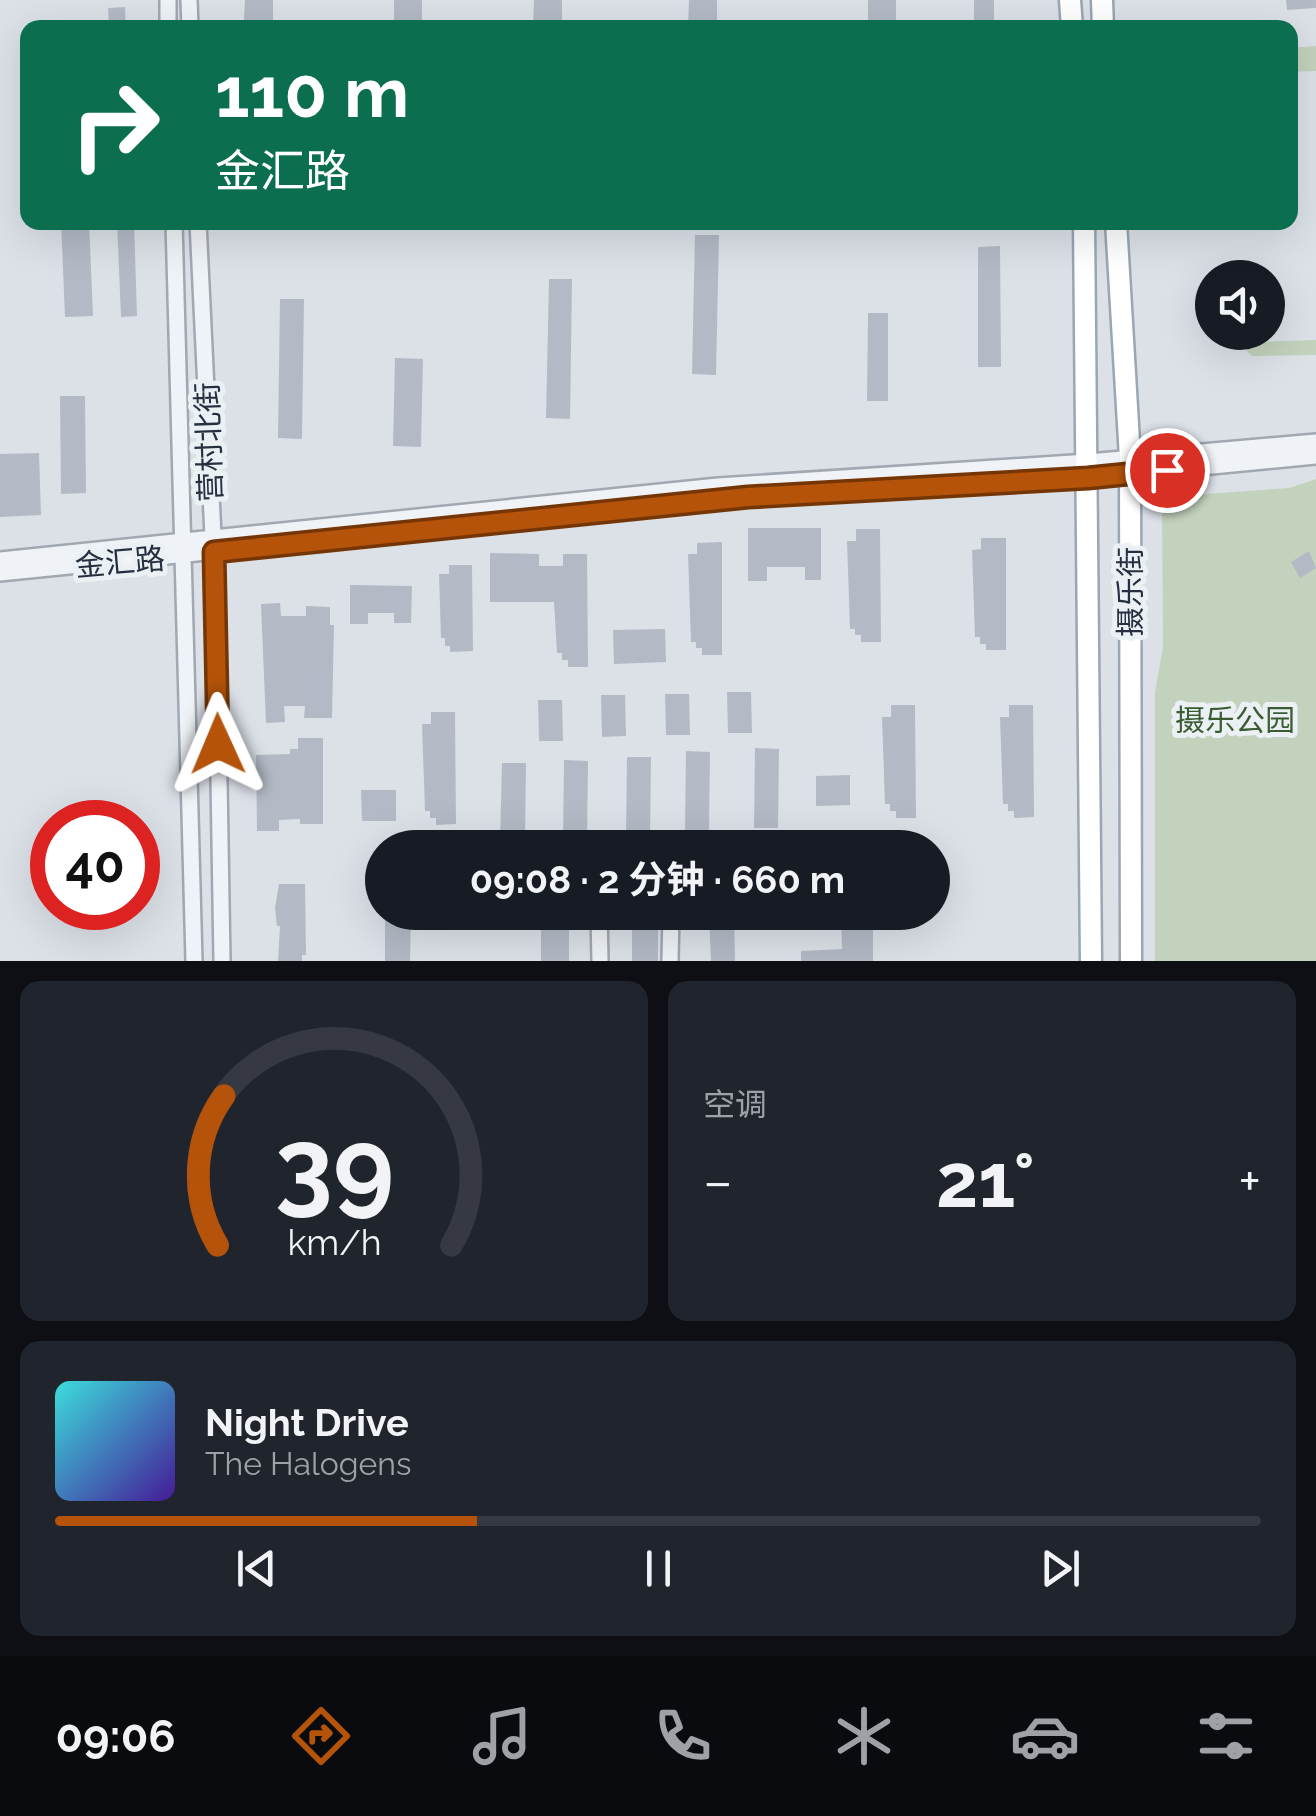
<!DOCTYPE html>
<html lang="zh">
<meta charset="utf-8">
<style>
body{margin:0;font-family:Raleway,"Noto Sans SC",sans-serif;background:#20242c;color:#f1f3f6;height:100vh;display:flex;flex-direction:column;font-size:38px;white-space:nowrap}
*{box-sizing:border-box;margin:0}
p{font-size:32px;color:#9ea1a6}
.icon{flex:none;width:55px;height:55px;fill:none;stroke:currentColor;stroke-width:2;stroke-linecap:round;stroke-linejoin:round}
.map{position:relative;height:961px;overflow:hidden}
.drawer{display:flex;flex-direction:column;gap:20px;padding:20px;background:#0d0f14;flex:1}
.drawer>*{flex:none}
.guide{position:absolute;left:20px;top:20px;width:1278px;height:210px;border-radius:20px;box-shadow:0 10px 40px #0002;background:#0b6e4f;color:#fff;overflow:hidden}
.buttons{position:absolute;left:1195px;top:260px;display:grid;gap:20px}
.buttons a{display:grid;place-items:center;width:90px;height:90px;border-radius:50%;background:#171b24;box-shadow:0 10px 40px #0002;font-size:50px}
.speed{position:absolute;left:30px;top:800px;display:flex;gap:20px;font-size:50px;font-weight:700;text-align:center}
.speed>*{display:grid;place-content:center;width:130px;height:130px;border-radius:50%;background:#171b24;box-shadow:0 10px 40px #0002;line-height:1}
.speed .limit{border:15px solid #d22;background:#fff;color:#111}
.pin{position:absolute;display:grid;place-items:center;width:85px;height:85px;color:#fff;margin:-42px;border:5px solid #fff;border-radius:50%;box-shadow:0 2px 10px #0007}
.me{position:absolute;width:110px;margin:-55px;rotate:359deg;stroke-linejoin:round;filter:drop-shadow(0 0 8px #0008)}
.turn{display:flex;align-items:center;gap:35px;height:210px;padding:0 30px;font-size:45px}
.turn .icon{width:130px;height:130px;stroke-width:2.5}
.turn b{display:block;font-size:70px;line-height:85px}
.big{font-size:75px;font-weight:700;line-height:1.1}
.drawer .widget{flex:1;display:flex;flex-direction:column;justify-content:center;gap:15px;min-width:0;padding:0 35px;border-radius:20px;background:#20242c}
.drawer .dial{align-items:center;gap:0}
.dial svg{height:260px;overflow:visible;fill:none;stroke:#363941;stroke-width:7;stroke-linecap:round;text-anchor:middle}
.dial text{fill:#f1f3f6;stroke:none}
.song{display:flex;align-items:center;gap:30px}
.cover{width:120px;height:120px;border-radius:15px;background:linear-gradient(135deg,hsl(180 70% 55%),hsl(260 70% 35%))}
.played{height:10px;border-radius:5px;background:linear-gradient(90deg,#b45309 35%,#363941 35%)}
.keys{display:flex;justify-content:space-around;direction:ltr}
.heat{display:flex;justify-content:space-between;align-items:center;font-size:55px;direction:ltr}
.drawer .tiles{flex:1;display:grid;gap:20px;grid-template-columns:1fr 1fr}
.widget:last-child{grid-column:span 2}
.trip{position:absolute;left:365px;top:830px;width:585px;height:100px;border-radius:50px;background:#171b24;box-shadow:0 10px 40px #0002;font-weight:700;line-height:100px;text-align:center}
.tab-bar{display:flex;height:160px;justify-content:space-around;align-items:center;background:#090b0e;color:#9ea1a6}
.tab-bar .icon{width:70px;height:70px}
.tab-bar .active{color:#b45309}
.tab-bar b{font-size:45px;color:#f1f3f6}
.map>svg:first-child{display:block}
.green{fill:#c3d2bc}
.building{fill:#b3bac5}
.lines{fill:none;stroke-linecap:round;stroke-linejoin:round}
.minor-casing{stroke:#a1a8b2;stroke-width:20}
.major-casing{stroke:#9aa6b4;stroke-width:25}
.minor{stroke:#eff2f6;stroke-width:15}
.major{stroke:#fff;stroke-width:20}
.route-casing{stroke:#753606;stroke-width:25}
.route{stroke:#b45309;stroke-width:18}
.labels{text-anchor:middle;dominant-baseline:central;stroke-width:10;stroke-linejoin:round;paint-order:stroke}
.street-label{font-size:30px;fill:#252f3f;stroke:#ebf0f5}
.park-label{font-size:30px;fill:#3a5c31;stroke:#ebf0f5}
</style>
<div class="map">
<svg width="1316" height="961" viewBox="0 0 1316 961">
<rect width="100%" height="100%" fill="#dce1e8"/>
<path class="green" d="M1316,46V71L1290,72V48Z
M1252,333L1255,342L1316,340V355L1252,356C1245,350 1244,347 1244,337Z
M1316,479V961H1155V692L1163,647L1162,514L1178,496L1289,488Z"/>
<path class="building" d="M245,0H273V21L244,20Z
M394,0H422V28H394Z
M534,0H562V28H533Z
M689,0H717V28H688Z
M868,0H896V28H868Z
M974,0H994V28H974Z
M1286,0H1316V8L1287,10Z
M125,7L126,28H109L108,8Z
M61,222H89L93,316L65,317Z
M117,222H134L137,316L121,317Z
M695,235H719L716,375L692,374Z
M1000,246L1001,367H978V247Z
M549,279H572L570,419L546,418Z
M280,299H304L302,439L278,438Z
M868,313H888V401H867Z
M395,358L423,359L421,447L393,446Z
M60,396H85L86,493L61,494Z
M39,453L41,515L0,517V454Z
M748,528H821V580H805V567H767V581H748Z
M856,529H880L881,642H861V635H855V629H850L847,541H856Z
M981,538H1006V650H986V644H980V637H975L972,550L981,549Z
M722,542V655H702V648H696V642H691L688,554H697V543Z
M1309,551L1316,568L1300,578L1291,562Z
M490,553L539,554V566H563V554H587L588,667H568V660H562V653H557L554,602H490Z
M449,565H472L473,651L450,652V646H445V638H441L439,574H449Z
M350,585L412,586L411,623H394V613H368V624H350Z
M280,603L281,616H306V606L330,607V625H334L332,718H304L305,706H284L285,722L266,723L261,604Z
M665,629L666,662L614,664L613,630Z
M727,692H751L752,733H728Z
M665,694H689L690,735H666Z
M601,695H625L626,736L602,737Z
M538,700H562L563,741H539Z
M891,705H915L916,818H896V811H890V804H885L882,717H891Z
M1009,705H1033L1034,817L1014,818V811H1008V804H1003L1000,717H1009Z
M431,712H455L456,824L436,825V818H430V811H425L422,724H431Z
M298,738H323V824H300V819L279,820V831H257L256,755L290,754V749H298Z
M755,748L779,749L778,828H754Z
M686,751L710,752L709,831H685Z
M627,757H651L650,837L626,836Z
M564,760L588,761L587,840L563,839Z
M502,763H526L525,842H500Z
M850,775V805L816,806V776Z
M361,790H396V821H362Z
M279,884H305L306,955H302V961H278L280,926H277L275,908Z
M385,912H411L410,961H385Z
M632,912H658V961H632Z
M709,912H734L735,961H711Z
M841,912H873V961H801V951L842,949Z
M541,913H569V961H541Z"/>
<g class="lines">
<g class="minor-casing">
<path id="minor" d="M168,0V28
M189,0L190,28
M174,222L194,961
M198,222L216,599L222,961
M0,560L718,486L1088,462L1316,442
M0,573L749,497L1088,478L1316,456
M599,912L600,961
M670,961L671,912"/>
</g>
<g class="major-casing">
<path id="major" d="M1070,0L1072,28
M1102,0L1103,28
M1084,222L1091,961
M1116,222L1130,458L1131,961"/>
</g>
<use href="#minor" class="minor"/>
<use href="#major" class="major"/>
</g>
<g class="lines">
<g class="route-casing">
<path id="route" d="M218,744L214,552L748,497L1088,478L1167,470"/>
</g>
<use href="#route" class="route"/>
</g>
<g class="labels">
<g class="street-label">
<text transform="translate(209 442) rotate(-92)">营村北街</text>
<text transform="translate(120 562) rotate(-5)">金汇路</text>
<text transform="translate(1130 592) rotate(-90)">摄乐街</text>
</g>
<g class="park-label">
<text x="1235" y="720">摄乐公园</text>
</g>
</g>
</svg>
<div class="buttons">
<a><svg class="icon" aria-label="sound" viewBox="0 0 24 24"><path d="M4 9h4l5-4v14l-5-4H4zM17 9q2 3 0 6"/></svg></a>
</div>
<div class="speed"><div class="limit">40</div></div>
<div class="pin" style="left:1167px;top:470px;background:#d93025"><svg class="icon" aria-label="arrive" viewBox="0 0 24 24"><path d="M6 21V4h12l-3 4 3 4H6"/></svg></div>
<svg class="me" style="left:218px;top:744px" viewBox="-20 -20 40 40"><path d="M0-17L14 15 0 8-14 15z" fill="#b45309" stroke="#fff" stroke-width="4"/></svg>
<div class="trip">09:08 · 2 分钟 · 660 m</div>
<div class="guide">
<div class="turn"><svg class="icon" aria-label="right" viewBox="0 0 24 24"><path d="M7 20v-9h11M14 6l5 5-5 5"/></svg><div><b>110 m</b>金汇路</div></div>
</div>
</div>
<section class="drawer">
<div class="tiles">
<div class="widget dial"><svg viewBox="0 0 100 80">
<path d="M14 69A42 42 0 1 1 86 69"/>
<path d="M14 69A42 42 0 0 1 16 23" stroke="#b45309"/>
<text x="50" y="56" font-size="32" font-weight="700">39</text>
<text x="50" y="72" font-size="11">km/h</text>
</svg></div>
<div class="widget"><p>空调</p>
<div class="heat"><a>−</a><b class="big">21°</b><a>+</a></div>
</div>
<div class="widget">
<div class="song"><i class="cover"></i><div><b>Night Drive</b><p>The Halogens</p></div></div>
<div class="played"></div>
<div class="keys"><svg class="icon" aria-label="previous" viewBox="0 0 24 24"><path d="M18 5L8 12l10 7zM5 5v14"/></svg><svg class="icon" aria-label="pause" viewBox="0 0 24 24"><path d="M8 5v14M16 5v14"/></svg><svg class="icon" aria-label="next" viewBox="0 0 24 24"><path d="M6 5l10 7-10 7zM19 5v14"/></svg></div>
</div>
</div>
</section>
<nav class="tab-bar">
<b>09:06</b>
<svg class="icon active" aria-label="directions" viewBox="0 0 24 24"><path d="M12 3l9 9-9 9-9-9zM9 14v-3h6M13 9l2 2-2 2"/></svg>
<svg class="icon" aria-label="music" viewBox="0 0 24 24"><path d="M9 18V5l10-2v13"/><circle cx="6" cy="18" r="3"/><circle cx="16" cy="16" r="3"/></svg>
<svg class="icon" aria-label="phone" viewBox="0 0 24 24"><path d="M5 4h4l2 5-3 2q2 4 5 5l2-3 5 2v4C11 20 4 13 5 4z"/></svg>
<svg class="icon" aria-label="climate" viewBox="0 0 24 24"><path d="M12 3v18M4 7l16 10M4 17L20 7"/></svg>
<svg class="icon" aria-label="car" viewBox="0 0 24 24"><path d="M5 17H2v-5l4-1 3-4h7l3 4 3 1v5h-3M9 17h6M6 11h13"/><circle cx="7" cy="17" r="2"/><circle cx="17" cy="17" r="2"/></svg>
<svg class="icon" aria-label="filters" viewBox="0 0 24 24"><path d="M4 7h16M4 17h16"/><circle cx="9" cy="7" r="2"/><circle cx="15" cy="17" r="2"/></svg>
</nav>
